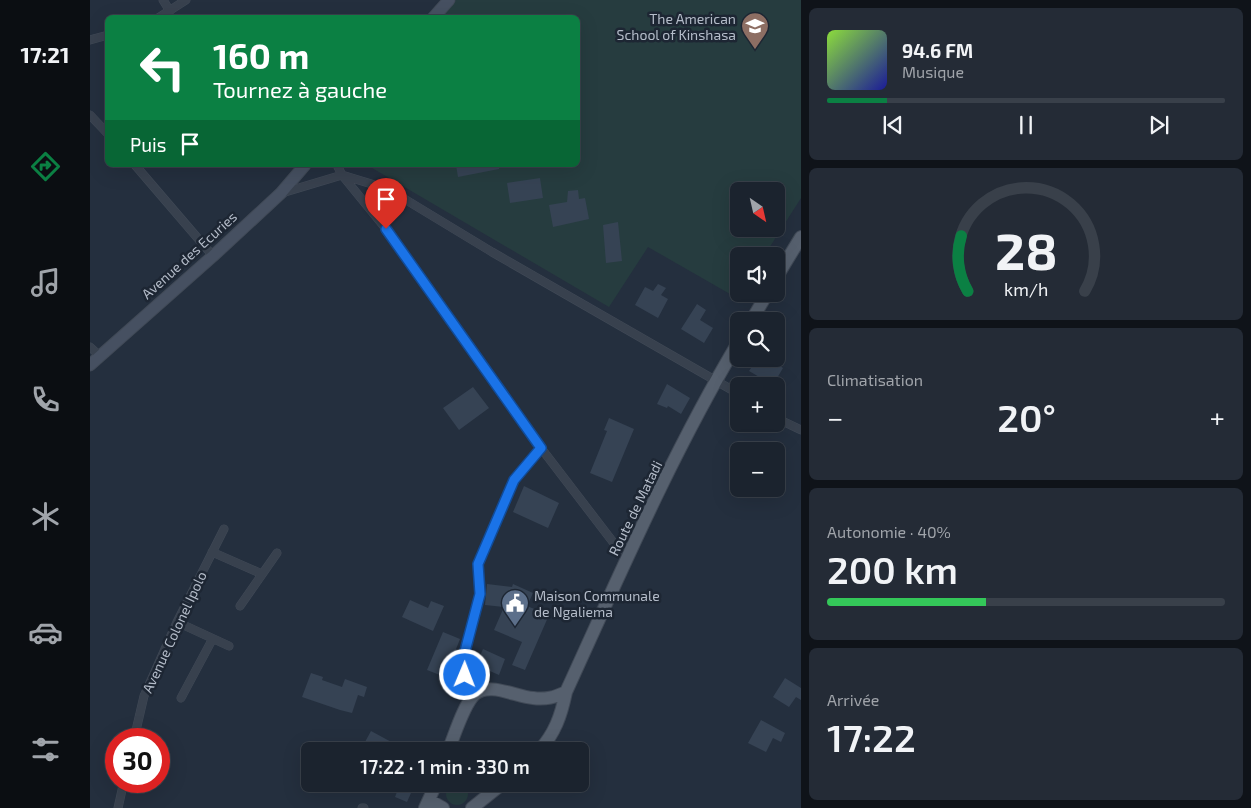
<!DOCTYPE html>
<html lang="fr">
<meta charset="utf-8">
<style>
body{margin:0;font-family:"Exo 2",sans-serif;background:#242b36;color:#f1f3f6;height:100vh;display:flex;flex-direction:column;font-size:19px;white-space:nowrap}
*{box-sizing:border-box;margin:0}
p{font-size:16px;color:#a0a4aa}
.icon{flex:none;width:28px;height:28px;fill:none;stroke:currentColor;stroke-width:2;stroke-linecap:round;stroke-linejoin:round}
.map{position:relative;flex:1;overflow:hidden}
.panel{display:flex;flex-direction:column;gap:8px;padding:8px;background:#0f1319;width:450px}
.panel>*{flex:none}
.banner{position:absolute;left:15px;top:15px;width:475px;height:152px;border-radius:8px;box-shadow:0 5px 20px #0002,0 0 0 1px #39404a;background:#0b8043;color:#fff;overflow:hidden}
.needle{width:32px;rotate:146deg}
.tools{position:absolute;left:640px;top:182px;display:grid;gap:10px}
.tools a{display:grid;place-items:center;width:55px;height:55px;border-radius:8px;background:#1b232e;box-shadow:0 5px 20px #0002,0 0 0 1px #39404a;font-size:25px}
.speed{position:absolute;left:15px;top:728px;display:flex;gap:10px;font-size:25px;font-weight:700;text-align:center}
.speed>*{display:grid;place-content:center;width:65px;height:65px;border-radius:50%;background:#1b232e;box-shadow:0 5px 20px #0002,0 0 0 1px #39404a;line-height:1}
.speed .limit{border:8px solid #d22;background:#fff;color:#111}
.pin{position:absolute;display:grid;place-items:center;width:42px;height:42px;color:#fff;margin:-51px -21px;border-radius:50% 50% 50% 0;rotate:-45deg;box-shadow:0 0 5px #0007}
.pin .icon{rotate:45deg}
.me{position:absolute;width:55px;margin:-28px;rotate:1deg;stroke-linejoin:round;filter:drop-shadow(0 0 4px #0008)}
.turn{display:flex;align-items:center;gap:18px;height:105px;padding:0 25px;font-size:22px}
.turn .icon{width:65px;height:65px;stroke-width:2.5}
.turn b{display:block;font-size:35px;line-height:42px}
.then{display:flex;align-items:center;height:48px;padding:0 25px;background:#0003;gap:10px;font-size:19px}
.big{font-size:38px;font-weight:600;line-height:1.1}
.panel .widget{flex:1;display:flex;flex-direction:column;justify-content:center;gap:8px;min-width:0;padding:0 18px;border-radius:8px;background:#242b36}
.panel .dial{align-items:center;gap:0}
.dial svg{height:130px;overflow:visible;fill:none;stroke:#39404a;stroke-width:7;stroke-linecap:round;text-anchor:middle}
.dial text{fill:#f1f3f6;stroke:none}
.song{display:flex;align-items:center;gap:15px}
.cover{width:60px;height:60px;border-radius:8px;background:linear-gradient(135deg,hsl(90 70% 55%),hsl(240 70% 35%))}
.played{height:5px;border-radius:2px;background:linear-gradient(90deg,#0b8043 15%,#39404a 15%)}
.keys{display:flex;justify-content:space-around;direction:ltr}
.heat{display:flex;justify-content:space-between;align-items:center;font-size:28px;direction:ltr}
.charge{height:8px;border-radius:4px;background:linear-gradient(90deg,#34c759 40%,#39404a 0)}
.trip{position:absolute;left:211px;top:742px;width:288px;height:50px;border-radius:8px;background:#1b232e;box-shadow:0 5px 20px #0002,0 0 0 1px #39404a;font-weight:600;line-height:50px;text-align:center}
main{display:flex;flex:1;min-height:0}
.tabs{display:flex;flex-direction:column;width:90px;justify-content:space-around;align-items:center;background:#0b0e12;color:#a0a4aa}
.tabs .icon{width:35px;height:35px}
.tabs .active{color:#0b8043}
.tabs b{font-size:22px;color:#f1f3f6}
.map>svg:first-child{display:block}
.green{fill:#263c3f;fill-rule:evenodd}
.building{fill:#364354}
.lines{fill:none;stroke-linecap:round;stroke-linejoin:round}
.street-casing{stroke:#414a57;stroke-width:9}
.secondary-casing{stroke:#414a57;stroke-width:13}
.primary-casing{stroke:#414a57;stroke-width:14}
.street{stroke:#38414e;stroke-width:8}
.secondary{stroke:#465061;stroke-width:11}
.primary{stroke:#56606e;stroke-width:12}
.route-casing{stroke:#114b97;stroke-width:12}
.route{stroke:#1a73e8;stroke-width:9}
.labels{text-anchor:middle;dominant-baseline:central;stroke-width:5;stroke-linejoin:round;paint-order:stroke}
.poi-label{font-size:14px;fill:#b4bcc9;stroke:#1d2633;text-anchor:end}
.street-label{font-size:14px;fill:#b4bcc9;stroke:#1d2633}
</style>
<main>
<nav class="tabs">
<b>17:21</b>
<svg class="icon active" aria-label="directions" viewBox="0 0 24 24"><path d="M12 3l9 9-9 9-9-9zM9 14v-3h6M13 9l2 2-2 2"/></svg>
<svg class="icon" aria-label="music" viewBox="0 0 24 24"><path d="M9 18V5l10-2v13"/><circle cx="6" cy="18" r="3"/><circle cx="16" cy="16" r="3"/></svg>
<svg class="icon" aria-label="phone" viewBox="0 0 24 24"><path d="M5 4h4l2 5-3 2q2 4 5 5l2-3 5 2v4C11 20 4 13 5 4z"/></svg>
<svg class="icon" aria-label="climate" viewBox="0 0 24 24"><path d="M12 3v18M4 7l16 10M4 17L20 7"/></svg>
<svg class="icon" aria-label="car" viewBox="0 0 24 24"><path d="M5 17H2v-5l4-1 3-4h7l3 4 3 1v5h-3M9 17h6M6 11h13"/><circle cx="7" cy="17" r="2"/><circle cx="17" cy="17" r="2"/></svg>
<svg class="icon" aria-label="filters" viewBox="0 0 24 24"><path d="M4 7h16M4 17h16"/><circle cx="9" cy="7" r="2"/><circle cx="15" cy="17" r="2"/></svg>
</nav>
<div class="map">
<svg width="711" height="808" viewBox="0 0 711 808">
<rect width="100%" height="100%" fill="#242f3e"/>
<path class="green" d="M366,0H711V198L674,256H649L650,294L647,298L558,247L519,307L277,165H488V18L350,17ZM649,191H686V229H649Z
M356 794a11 11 0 1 1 22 0a11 11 0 1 1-22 0Z"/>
<path class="building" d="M366,165H409V169L368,177Z
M450,178L453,198L420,203L417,183Z
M488,190L489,199L495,198L499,219L463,227L459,205L477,202L478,191Z
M528,222L532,261L516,263L513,225Z
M568,284L576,288L571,295L578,299L568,318L545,305L555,287L563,291Z
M607,304L616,310L610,320L623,328L614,343L591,329Z
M667,359H686L684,362L693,368L683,385L659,371Z
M577,384L600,398L591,414L578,406L577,408L567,404Z
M383,387L399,408L369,430L353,408Z
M519,418L544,429L522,482L500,473L517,431L514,430Z
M434,486L469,503L458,528L423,512Z
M397,584L422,587L423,584L443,593L437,606L459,615L435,670L422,665L432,642L404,630L414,607L395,605Z
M320,600L338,608L341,601L354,606L343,631L312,617Z
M353,632L370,639L355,677L337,670Z
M393,649L415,659L409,675L386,665Z
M221,673L233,677L232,680L252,687L255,679L277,687L274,697L268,695L262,713L250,710L212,697Z
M695,678L711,688V700L706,697L699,707L683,697Z
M671,720L695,733L691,742L683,738L676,752L658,743Z
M281,731L318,751H270Z
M310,784H325L317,802L305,797Z"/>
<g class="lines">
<g class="street-casing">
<path id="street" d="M73,0L80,11
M68,18L96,0
M0,40L18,35
M0,115L18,134
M45,165L123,256
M247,165L252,175L296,229L451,448L536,559
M192,193L252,175L298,189L402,252L649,394
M0,347L9,355
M686,418L711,430
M122,552L172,574
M150,606L187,553
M87,622L139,646
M384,695L375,675L373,659L390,594L388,564L424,480L451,448
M91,698L122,640
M44,739L54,696L87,622L134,529
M28,808L34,781
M272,808H274"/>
</g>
<g class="secondary-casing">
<path id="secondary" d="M343,18L359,0
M0,365L123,256L191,193L215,165"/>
</g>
<g class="primary-casing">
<path id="primary" d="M686,278L711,237
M661,321L677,294
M358,751C364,737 373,706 384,695C399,681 426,697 443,698C456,700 465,697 476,692
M449,751C465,733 471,716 476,692C530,574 582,453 649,341
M339,800L353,808
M335,808L346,784
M382,808L412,784"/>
</g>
<use href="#street" class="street"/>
<use href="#secondary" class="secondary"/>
<use href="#primary" class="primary"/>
</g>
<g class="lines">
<g class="route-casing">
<path id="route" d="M296,229L451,448L424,480L388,564L390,594L373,659L375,675"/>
</g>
<use href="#route" class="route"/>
</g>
<defs>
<g id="school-pin" transform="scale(1.4375)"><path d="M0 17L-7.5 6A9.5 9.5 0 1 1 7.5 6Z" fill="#8d6e63" stroke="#1d2633"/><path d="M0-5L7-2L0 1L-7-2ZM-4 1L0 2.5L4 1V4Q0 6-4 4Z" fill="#fff"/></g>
<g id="civic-pin" transform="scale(1.4375)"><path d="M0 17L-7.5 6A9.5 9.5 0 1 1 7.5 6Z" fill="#5c6f8a" stroke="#1d2633"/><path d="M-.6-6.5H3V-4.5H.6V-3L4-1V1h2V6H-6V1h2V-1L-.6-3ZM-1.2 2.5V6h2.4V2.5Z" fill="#fff"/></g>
</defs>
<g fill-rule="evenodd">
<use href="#school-pin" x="665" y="26"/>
<use href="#civic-pin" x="425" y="603"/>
</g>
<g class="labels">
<g class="poi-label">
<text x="646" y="18">The American<tspan x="646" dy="16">School of Kinshasa</tspan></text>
<text x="444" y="595" text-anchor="start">Maison Communale<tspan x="444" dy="16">de Ngaliema</tspan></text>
</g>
<g class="street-label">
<text transform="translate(99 255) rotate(-42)">Avenue des Ecuries</text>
<text transform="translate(545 508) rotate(-64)">Route de Matadi</text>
<text transform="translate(84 632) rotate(-65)">Avenue Colonel Ipolo</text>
</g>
</g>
</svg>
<div class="tools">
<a><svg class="needle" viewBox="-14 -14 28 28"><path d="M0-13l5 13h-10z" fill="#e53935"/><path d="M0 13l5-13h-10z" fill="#a0a4aa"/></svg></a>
<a><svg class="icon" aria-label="sound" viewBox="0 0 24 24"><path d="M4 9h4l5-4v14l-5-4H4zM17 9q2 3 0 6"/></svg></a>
<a><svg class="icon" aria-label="search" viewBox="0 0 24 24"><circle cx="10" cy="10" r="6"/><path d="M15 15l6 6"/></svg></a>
<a>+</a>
<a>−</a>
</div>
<div class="speed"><div class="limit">30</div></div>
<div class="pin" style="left:296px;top:229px;background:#d93025"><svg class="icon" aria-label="arrive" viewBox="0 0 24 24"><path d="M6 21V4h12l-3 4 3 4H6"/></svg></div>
<svg class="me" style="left:375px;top:675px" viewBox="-20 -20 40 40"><circle r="17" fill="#1a73e8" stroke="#fff" stroke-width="3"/><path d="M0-11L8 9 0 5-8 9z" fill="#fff"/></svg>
<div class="trip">17:22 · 1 min · 330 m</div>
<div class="banner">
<div class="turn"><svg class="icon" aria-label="left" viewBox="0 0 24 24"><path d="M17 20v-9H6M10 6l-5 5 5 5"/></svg><div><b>160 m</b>Tournez à gauche</div></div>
<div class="then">Puis<svg class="icon" aria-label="arrive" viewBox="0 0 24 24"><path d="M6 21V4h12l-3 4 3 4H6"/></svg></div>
</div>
</div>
<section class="panel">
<div class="widget">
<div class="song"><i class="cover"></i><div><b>94.6 FM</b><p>Musique</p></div></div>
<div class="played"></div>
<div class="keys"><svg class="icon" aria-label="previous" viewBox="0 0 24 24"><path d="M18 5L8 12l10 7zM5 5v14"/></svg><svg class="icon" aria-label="pause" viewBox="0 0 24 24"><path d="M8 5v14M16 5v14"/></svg><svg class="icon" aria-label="next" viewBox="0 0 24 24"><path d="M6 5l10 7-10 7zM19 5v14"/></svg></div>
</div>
<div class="widget dial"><svg viewBox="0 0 100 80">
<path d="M14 69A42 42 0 1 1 86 69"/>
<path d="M14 69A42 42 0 0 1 10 35" stroke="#0b8043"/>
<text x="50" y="56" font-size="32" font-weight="700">28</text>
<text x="50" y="72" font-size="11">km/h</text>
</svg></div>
<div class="widget"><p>Climatisation</p>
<div class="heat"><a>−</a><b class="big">20°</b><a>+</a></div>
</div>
<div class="widget"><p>Autonomie · 40%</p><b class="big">200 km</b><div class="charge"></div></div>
<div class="widget"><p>Arrivée</p><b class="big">17:22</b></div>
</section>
</main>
